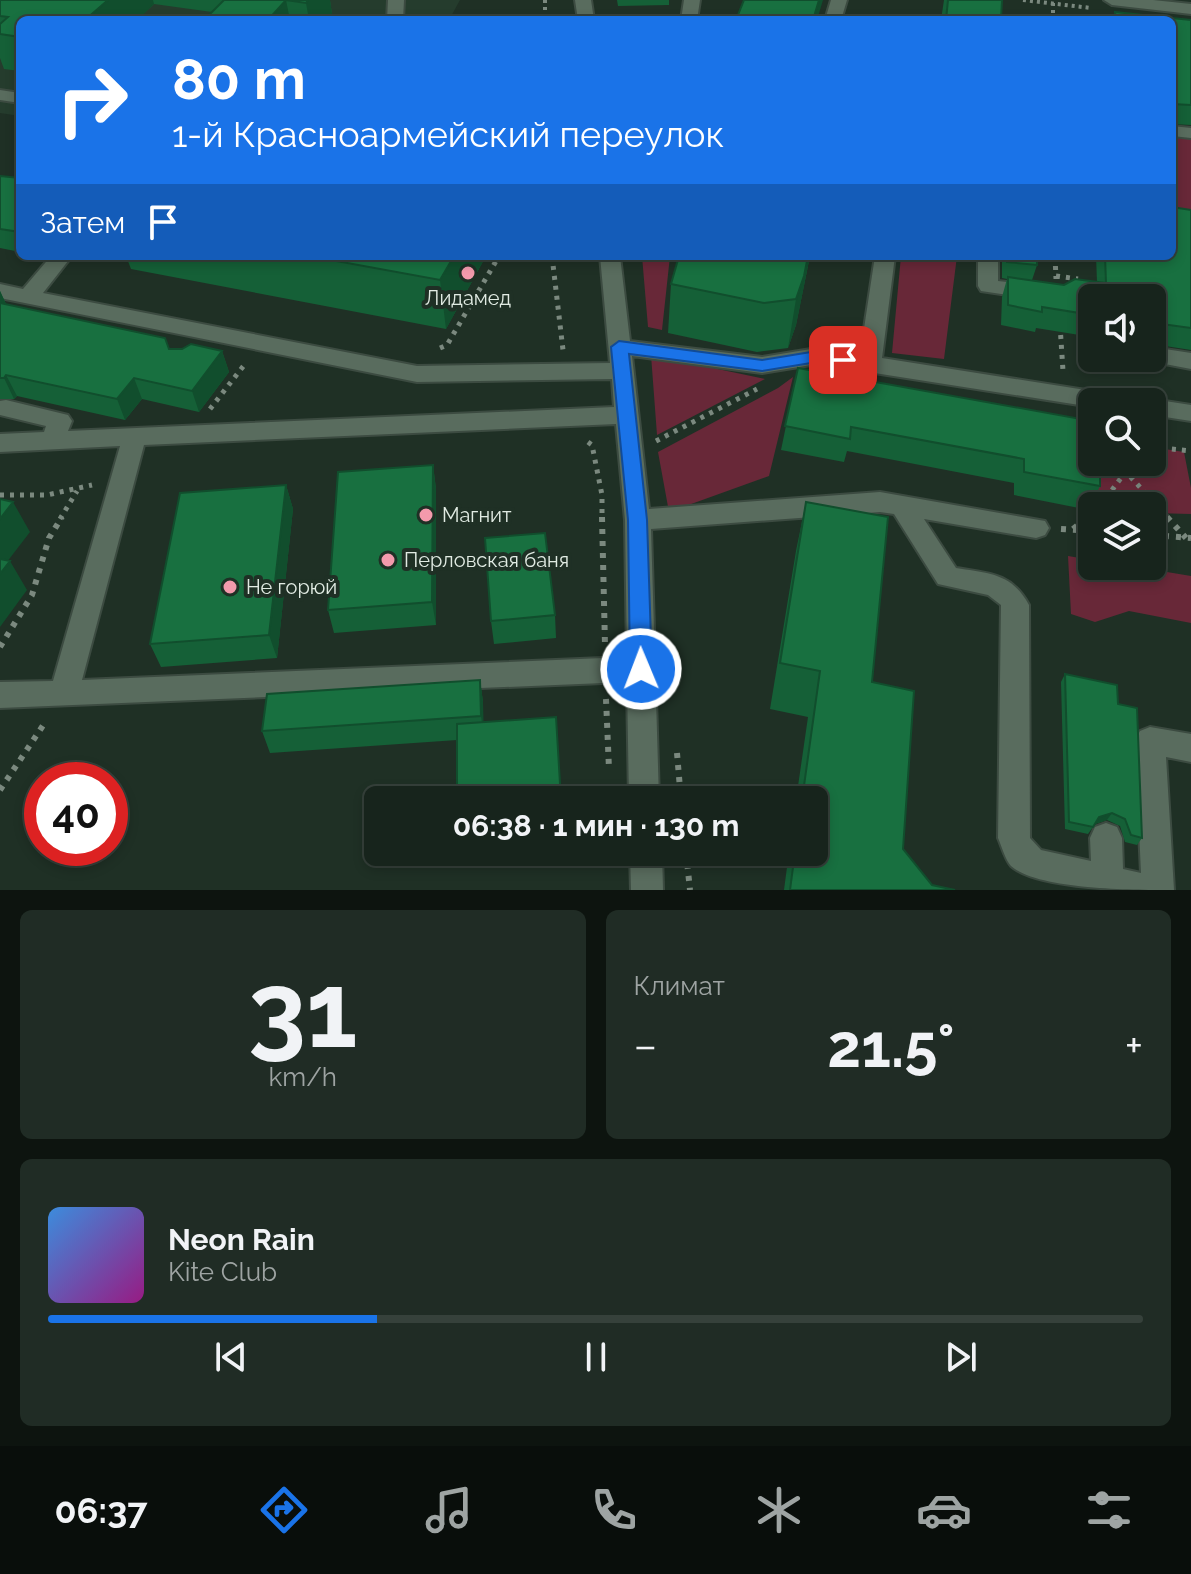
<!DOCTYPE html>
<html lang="ru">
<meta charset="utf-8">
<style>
body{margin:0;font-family:Raleway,sans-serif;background:#202c25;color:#f1f3f6;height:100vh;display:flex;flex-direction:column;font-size:30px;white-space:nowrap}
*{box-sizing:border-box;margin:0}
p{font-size:26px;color:#9ea4a3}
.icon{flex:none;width:44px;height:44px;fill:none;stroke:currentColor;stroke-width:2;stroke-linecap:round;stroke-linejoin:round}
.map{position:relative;height:890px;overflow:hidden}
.panel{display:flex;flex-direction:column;gap:20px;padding:20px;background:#0d140f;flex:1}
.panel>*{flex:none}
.top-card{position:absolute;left:16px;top:16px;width:1160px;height:244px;border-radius:12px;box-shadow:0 4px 12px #0003,0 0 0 2px #36413b;background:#1a73e8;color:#fff;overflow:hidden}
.controls{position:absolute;left:1078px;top:284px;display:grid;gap:16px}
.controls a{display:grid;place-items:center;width:88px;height:88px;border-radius:12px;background:#17241c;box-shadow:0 4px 12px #0003,0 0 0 2px #36413b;font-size:40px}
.speed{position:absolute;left:24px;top:762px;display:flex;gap:16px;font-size:40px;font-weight:700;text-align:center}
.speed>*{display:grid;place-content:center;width:104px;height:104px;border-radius:50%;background:#17241c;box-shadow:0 4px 12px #0003,0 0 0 2px #36413b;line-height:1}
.speed .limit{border:12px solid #d22;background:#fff;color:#111}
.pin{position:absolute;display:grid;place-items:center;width:68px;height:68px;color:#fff;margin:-34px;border-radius:16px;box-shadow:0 4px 12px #0006}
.me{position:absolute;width:88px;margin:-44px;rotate:359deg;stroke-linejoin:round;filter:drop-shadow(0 0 6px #0008)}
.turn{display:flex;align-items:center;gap:28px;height:168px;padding:0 24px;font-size:36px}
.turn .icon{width:104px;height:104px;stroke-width:2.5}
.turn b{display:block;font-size:56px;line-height:68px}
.then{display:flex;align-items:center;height:76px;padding:0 24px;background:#0003;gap:16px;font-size:30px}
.big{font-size:60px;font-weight:700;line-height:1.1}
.panel .card{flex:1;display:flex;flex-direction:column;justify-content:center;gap:12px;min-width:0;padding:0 28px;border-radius:12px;background:#202c25}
.panel .dial{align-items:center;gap:0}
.dial b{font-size:104px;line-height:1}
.song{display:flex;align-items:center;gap:24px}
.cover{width:96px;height:96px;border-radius:12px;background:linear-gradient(135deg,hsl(210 70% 55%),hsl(310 70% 35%))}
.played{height:8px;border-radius:4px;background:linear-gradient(90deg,#1a73e8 30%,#36413b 30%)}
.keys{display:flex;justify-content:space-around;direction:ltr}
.heat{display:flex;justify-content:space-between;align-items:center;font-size:44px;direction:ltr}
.panel .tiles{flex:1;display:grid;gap:20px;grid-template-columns:1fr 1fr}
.card:last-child{grid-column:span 2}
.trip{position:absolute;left:364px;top:786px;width:464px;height:80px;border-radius:12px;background:#17241c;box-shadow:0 4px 12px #0003,0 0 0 2px #36413b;font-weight:700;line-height:80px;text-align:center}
.tabs{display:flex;height:128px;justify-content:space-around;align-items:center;background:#090e0b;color:#9ea4a3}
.tabs .icon{width:56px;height:56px}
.tabs .selected{color:#1a73e8}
.tabs b{font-size:36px;color:#f1f3f6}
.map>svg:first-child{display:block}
.built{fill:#253c2d}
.green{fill:#682838}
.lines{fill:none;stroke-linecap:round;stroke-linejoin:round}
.minor-casing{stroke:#3c4b41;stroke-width:4}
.path-far2{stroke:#7b897f;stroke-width:4;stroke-dasharray:3 4;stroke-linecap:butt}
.path-far1{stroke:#7b897f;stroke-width:5;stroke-dasharray:4 6;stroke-linecap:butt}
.path{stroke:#7b897f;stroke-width:6;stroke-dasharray:5 7;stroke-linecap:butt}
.minor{fill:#596c5e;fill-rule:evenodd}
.wall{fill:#156037}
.shaded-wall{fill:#114e2d}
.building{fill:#187040;stroke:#114e2d;stroke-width:2}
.route{fill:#1a73e8;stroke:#114b97;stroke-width:2}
.poi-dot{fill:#f39aac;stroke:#1f3025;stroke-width:3}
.labels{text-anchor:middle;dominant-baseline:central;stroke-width:8;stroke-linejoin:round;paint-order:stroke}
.poi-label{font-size:20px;fill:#e1ebe3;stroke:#1f3025;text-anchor:start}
</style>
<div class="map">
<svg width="1191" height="890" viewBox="0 0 1191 890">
<rect width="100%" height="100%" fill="#1f3025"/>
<path class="built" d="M0,0H460L449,20H20V116L0,113Z"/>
<path class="green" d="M1172,135L1191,138V215L1177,213L1172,193Z
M642,256H670L662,330L648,327Z
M901,256H957L944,359L892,353Z
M651,355L765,379L657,435Z
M793,377L769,476L669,512L658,452L778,388Z
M1152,447L1184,452L1191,488V514L1152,513V506H1096L1094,462H1152Z
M1068,556L1092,560V566H1131L1191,576V623L1129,611L1095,622L1071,614Z"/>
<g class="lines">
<g class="minor-casing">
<path id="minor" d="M388,0H404L403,20H387Z
M575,0H591L594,20H578Z
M684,0H700L697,20H681Z
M831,0H847L841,20H825Z
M1104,0H1153L1191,4V14L1112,5Z
M0,90L20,93V103L0,100Z
M1172,126L1191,128V138L1172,136Z
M51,256H72L43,293L417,366L610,363L600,256H620L630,341L762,357L817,348L860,355L875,256H895L882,358L1111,394L1119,396L1123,402H1092V407L817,364L762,373L632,356L649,509L880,492L1045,521L1049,528L1045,535L1036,538L924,519L956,568C988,573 1012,573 1029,605L1030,838L1041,850L1091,861L1090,838L1095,827L1106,823L1117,827L1122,838L1123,869L1141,873L1135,740L1140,731L1150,727L1191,734V762L1166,757L1174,890C1136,890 1038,890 1011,866C1005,859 1002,847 998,838L1001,605L988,595L938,584L894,514L880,512L651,529L659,800H629L627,682L0,708V682L53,681L120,446L0,452V434L44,432L46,426L0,415V401L6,400L68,415L72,421L68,431L614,407L612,379L417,382L0,298V284L23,289ZM616,424L625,520L627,657L82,680L144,445Z
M978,256H998V281L1035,285L1046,292L1035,299L981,291L978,286Z
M1152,347L1191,353V369L1144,360L1143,358H1152Z
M1152,399L1191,405V421L1152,415V402H1143Z
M630,852H662L663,890H631Z"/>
</g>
<path class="path-far2" d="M545,0V20
M1023,0L1091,8
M1053,3V20"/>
<path class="path-far1" d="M552,256L563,350
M1055,256L1056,279
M1056,276L1078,279
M1060,325L1063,371
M440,348L447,345L499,256
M210,409L245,364
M656,441L757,389
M588,442L592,445L602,495V519
M1152,447L1191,451
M1117,462L1169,519
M0,495H47L92,485
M1100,506L1133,462
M60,519L77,491
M1086,519L1092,514"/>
<path class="path" d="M602,517L605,645
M1167,517L1186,538
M1061,529L1092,531
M1073,529L1088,517
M1152,535L1191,538
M0,647L32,595L49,538L62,517
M606,699L609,769
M677,753L681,800
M0,790L46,721
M686,852L690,890"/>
<use href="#minor" class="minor"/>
</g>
<path class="wall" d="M0,0H330L332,14L328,20H204L212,12L154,4L137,20H20V71L4,69L0,58Z
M617,0H669V5L618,6Z
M944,0H1002L1001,20H941Z
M1115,12L1191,20V125L1172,124V20H1112Z
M0,176L20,178V252L0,248Z
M1191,210V350L1152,344V298H1092V337L1036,328L1035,332L1001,325L1002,297L1007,279L1002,278V256H1037V265L1032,280L1064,285L1097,282L1096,256H1172Z
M126,256H486L446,329L131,269Z
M810,256L796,325L788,348L757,352L668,333L671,284L723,259Z
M0,291L6,304L169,349L222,351L229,372L199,412L142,399L125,420L17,396L14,399H0Z
M798,368L1100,486L1089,510L1014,495V483L847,451L844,462L781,450Z
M433,465L436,489V625L334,633L328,610Z
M286,485L293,509L277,658L161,667L150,644Z
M806,502L872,682L903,849L932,885L955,890H784L789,852H814V800H796L808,717L770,709L796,551Z
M555,615L556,638L494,644L491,621Z
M1065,674L1118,704L1142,838L1137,845L1125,842L1120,826L1107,820L1095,824L1088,834L1065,829L1061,682Z
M480,680L483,702V722L561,800H459L457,790V740L270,753L262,731Z"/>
<path class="shaded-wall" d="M108,0H153L154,4L137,20H85Z
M286,0L290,20H268Z
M308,0H330L332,14L328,20H309L306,3Z
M819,0H823L817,20H813Z
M454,256H486L446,329L440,280Z
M808,256H810L796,325L788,348L796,299Z
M0,291L6,304L0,310Z
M1162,324L1152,344V341L1159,326Z
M222,351L229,372L199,412L192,391Z
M6,375L17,396L14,399L4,378Z
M134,378L142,399L125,420L117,399Z
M433,465L436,489V625L432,602Z
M286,485L293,509L277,658L269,635Z
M13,502L30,532L0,571V519Z
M10,561L27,590L0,627V574Z
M480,680L483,702L484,738L481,716Z
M1112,813L1107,820L1094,824L1099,817Z"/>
<path class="building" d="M0,0H108L85,20H20V37L0,34V24L8,17L0,16Z
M224,0H308L306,3L286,0L268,20H204Z
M744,0H819L813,20H736Z
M948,0H1002L1001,20H946Z
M1115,12L1191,20V105L1172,104V20H1116Z
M0,176L20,178V232L0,229Z
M1172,207L1191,210V328L1162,324L1159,326L1152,325V298H1092V315L1042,307V312L1008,305V277L1064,285L1075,279L1106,283L1105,256H1172Z
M309,256H454L440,280Z
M679,256H709L723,259L724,256H808L804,276L796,299L764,303L671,284Z
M1007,256H1037V265L1007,262Z
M0,303L165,338L169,349H182L191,344L222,351L192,391L134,378L117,399L6,375L4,378H0Z
M798,368L1092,421V462H1100V486L1024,472V459L851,427L850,439L785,426Z
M433,465L432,602L328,610L338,472Z
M286,485L269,635L150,644L180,493Z
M0,499L13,502L0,519Z
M806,502L888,517L872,682L914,691L903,849L932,885L955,890H790L795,852H814V800H802L820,671L780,663Z
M545,533L555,615L491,621L485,538Z
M0,559L10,561L0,574Z
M1065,674L1117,685L1118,704L1137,708L1142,838L1131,835L1125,819L1112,813L1099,817L1093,827L1069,822Z
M480,680L481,716L262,731L267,694Z
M556,717L561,800H514V786L457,790V724Z"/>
<path class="route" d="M619,341L762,360L817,351L843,354L852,360L843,366L817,362L762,371L629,354L647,520L652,669L649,676L641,678L633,676L630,669L628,520L611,347Z"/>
<g class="poi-dot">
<circle cx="468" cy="273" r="8"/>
<circle cx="426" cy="515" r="8"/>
<circle cx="388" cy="560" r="8"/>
<circle cx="230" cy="587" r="8"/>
</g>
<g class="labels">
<g class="poi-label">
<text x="468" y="298" text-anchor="middle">Лидамед</text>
<text x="442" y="515">Магнит</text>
<text x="404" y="560">Перловская баня</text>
<text x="246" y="587">Не горюй</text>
</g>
</g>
</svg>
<div class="controls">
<a><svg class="icon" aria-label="sound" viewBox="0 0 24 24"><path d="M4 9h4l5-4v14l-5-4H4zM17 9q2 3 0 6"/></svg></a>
<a><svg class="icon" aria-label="search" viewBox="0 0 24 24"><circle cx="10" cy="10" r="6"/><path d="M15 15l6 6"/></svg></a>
<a><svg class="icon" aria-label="layers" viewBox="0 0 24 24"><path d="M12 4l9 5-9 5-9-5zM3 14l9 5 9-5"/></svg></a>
</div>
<div class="speed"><div class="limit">40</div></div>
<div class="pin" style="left:843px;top:360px;background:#d93025"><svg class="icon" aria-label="arrive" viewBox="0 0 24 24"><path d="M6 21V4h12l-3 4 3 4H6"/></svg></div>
<svg class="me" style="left:641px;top:669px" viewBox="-20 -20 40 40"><circle r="17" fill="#1a73e8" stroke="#fff" stroke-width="3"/><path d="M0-11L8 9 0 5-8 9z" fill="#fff"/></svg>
<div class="trip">06:38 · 1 мин · 130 m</div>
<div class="top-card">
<div class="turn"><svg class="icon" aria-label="right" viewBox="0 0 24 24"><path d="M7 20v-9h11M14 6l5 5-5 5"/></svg><div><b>80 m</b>1-й Красноармейский переулок</div></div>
<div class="then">Затем<svg class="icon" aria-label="arrive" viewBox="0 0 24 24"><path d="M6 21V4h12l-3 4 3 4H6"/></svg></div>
</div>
</div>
<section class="panel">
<div class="tiles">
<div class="card dial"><b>31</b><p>km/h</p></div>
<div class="card"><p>Климат</p>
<div class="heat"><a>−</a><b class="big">21.5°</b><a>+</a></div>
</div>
<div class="card">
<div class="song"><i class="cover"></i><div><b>Neon Rain</b><p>Kite Club</p></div></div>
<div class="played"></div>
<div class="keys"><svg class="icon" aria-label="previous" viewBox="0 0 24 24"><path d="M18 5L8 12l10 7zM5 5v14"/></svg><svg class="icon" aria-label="pause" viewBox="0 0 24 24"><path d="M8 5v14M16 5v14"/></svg><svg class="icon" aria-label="next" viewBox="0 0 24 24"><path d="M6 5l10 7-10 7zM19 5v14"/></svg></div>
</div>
</div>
</section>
<nav class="tabs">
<b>06:37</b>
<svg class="icon selected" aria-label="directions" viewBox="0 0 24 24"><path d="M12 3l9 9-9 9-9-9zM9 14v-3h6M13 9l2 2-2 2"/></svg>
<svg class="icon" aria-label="music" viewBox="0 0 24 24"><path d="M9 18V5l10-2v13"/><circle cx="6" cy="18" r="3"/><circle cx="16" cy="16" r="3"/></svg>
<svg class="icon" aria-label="phone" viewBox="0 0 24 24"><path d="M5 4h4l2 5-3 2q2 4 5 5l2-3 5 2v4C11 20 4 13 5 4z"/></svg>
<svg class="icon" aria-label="climate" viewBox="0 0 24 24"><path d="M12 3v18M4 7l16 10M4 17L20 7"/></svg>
<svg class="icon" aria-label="car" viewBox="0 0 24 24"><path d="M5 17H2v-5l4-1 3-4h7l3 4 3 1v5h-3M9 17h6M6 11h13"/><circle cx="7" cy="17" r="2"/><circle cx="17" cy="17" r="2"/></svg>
<svg class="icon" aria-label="filters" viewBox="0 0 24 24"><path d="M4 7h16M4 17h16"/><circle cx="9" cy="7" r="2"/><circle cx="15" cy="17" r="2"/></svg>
</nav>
